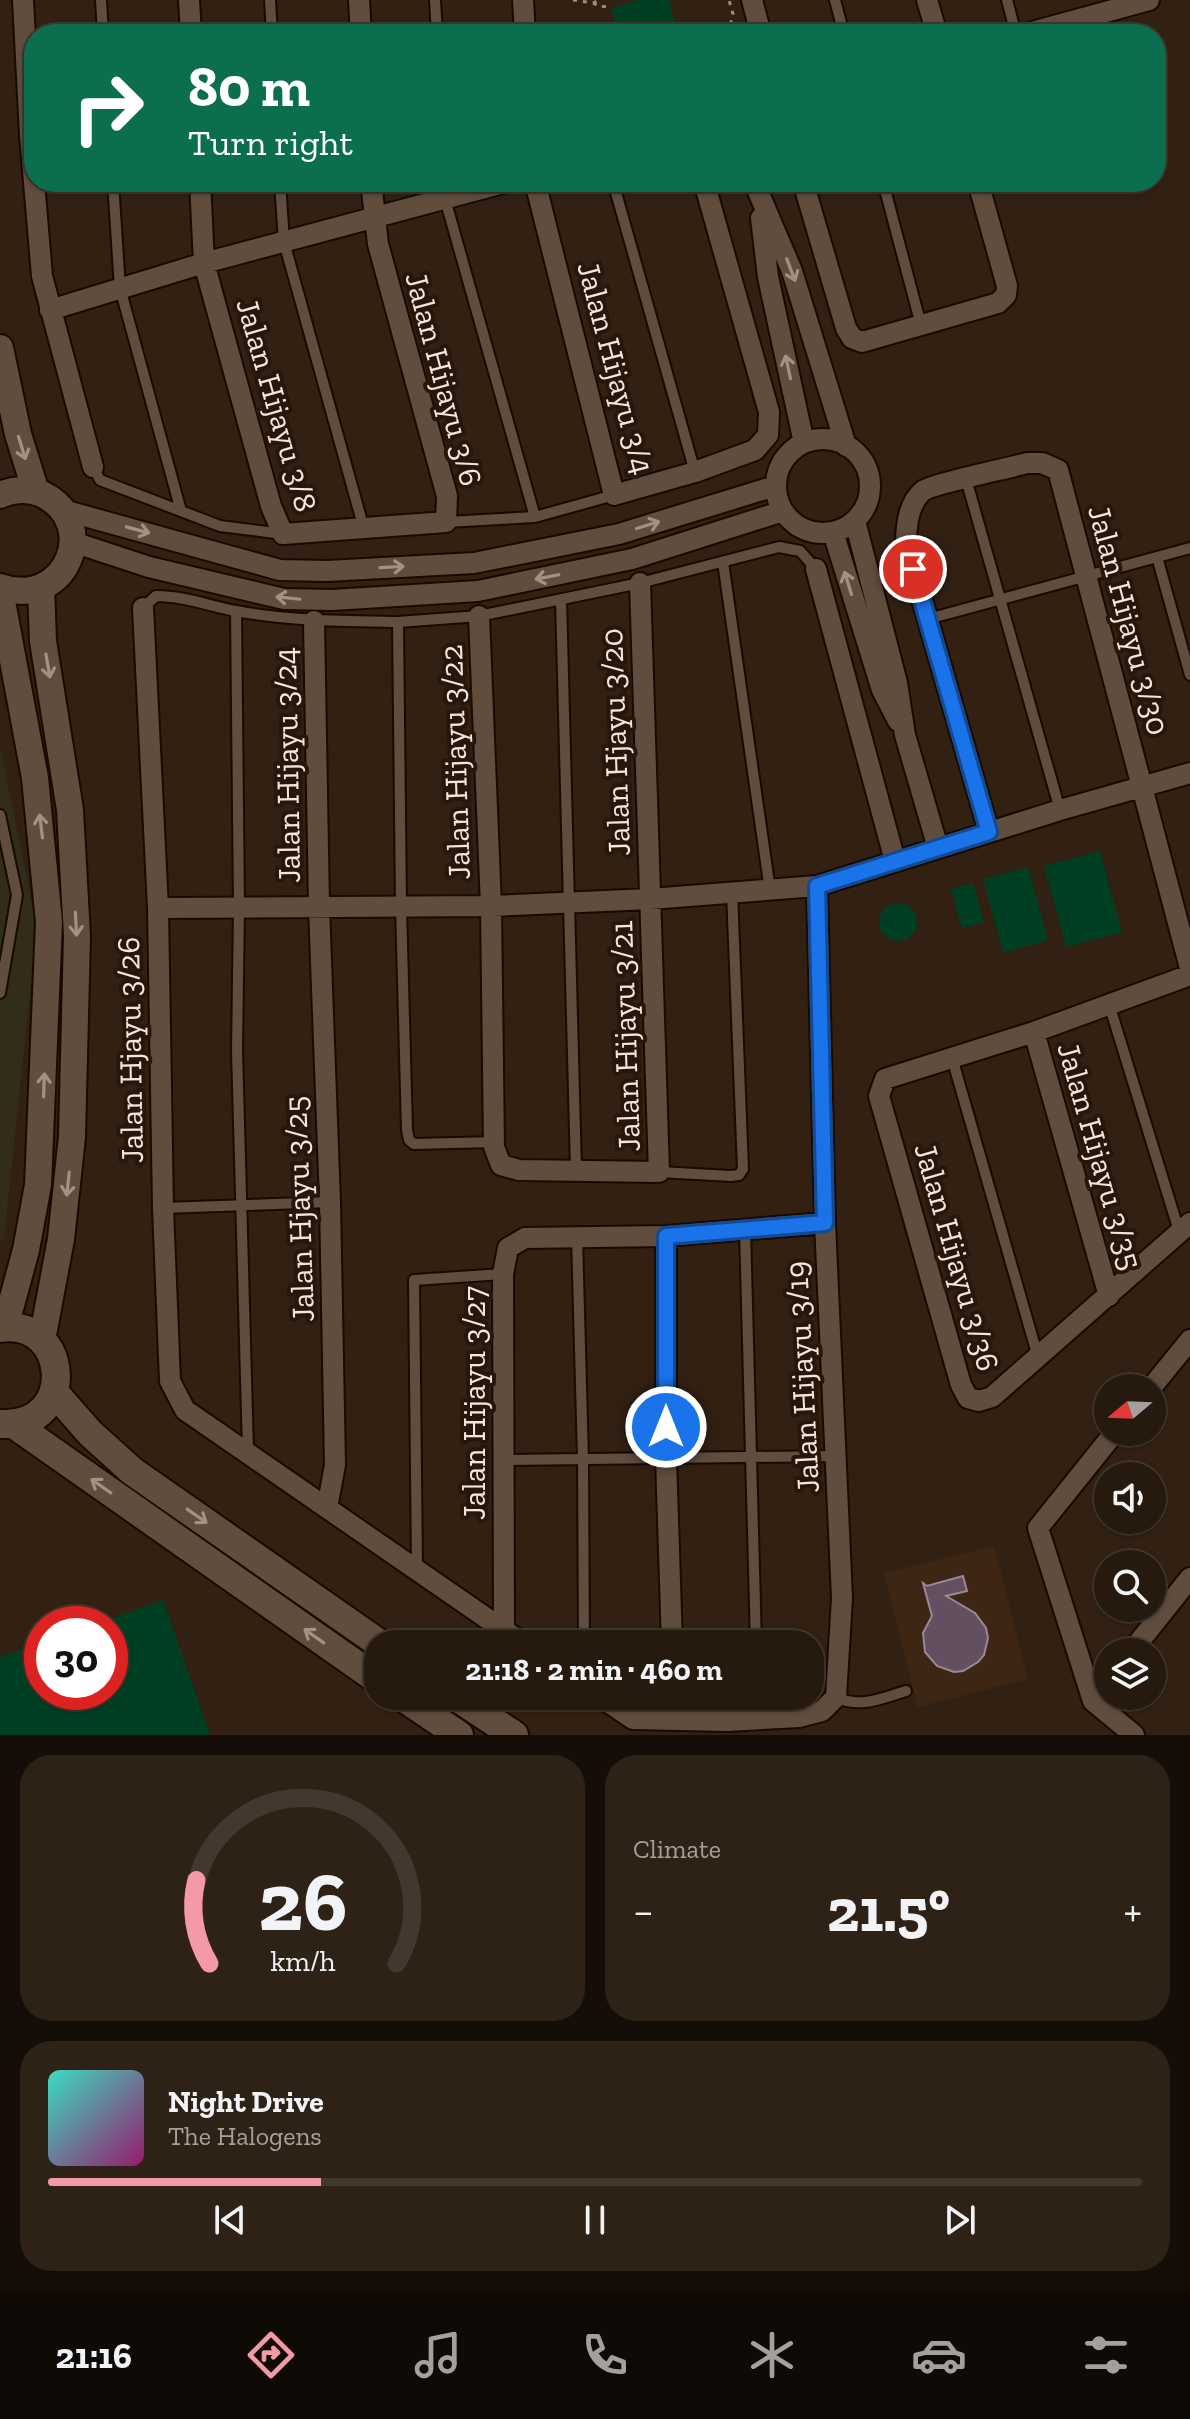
<!DOCTYPE html>
<meta charset="utf-8">
<style>
body{margin:0;font-family:"Zilla Slab",serif;background:#2e2217;color:#f1f3f6;height:100vh;display:flex;flex-direction:column;font-size:30px;white-space:nowrap}
*{box-sizing:border-box;margin:0}
p{font-size:26px;color:#a4a09e}
.icon{flex:none;width:44px;height:44px;fill:none;stroke:currentColor;stroke-width:2;stroke-linecap:round;stroke-linejoin:round}
.map{position:relative;height:1735px;overflow:hidden}
.drawer{display:flex;flex-direction:column;gap:20px;padding:20px;background:#150e08;flex:1}
.drawer>*{flex:none}
.guide{position:absolute;left:24px;top:24px;width:1142px;height:168px;border-radius:32px;box-shadow:0 2px 6px #0004,0 0 0 2px #42382e;background:#0b6e4f;color:#fff;overflow:hidden}
.needle{width:52px;rotate:251deg}
.tools{position:absolute;left:1094px;top:1374px;display:grid;gap:16px}
.tools a{display:grid;place-items:center;width:72px;height:72px;border-radius:50%;background:#26190e;box-shadow:0 2px 6px #0004,0 0 0 2px #42382e;font-size:40px}
.speed{position:absolute;left:24px;top:1606px;display:flex;gap:16px;font-size:40px;font-weight:700;text-align:center}
.speed>*{display:grid;place-content:center;width:104px;height:104px;border-radius:50%;background:#26190e;box-shadow:0 2px 6px #0004,0 0 0 2px #42382e;line-height:1}
.speed .limit{border:12px solid #d22;background:#fff;color:#111}
.pin{position:absolute;display:grid;place-items:center;width:68px;height:68px;color:#fff;margin:-34px;border:4px solid #fff;border-radius:50%;box-shadow:0 2px 8px #0007}
.me{position:absolute;width:88px;margin:-44px;rotate:0deg;stroke-linejoin:round;filter:drop-shadow(0 0 6px #0008)}
.turn{display:flex;align-items:center;gap:28px;height:168px;padding:0 32px;font-size:36px}
.turn .icon{width:104px;height:104px;stroke-width:2.5}
.turn b{display:block;font-size:56px;line-height:68px}
.big{font-size:60px;font-weight:700;line-height:1.1}
.drawer .tile{flex:1;display:flex;flex-direction:column;justify-content:center;gap:12px;min-width:0;padding:0 28px;border-radius:32px;background:#2e2217}
.drawer .dial{align-items:center;gap:0}
.dial svg{height:208px;overflow:visible;fill:none;stroke:#42382e;stroke-width:7;stroke-linecap:round;text-anchor:middle}
.dial text{fill:#f1f3f6;stroke:none}
.song{display:flex;align-items:center;gap:24px}
.cover{width:96px;height:96px;border-radius:12px;background:linear-gradient(135deg,hsl(170 70% 55%),hsl(320 70% 35%))}
.played{height:8px;border-radius:4px;background:linear-gradient(90deg,#f49aa6 25%,#42382e 25%)}
.keys{display:flex;justify-content:space-around;direction:ltr}
.heat{display:flex;justify-content:space-between;align-items:center;font-size:44px;direction:ltr}
.drawer .tiles{flex:1;display:grid;gap:20px;grid-template-columns:1fr 1fr}
.tile:last-child{grid-column:span 2}
.trip{position:absolute;left:364px;top:1630px;width:460px;height:80px;border-radius:32px;background:#26190e;box-shadow:0 2px 6px #0004,0 0 0 2px #42382e;font-weight:700;line-height:80px;text-align:center}
.tabs{display:flex;height:128px;justify-content:space-around;align-items:center;background:#0f0a06;color:#a4a09e}
.tabs .icon{width:56px;height:56px}
.tabs .active{color:#f49aa6}
.tabs b{font-size:36px;color:#f1f3f6}
.map>svg:first-child{display:block}
.built{fill:#3d2714}
.education{fill:#322c1b}
.green{fill:#003f23}
.building{fill:#625060;stroke:#9c8799;stroke-width:2}
.lines{fill:none;stroke-linecap:round;stroke-linejoin:round}
.service-casing{stroke:#190a01;stroke-width:14}
.minor-casing{stroke:#190a01;stroke-width:24}
.tertiary-casing{stroke:#190a01;stroke-width:30}
.secondary-casing{stroke:#190a01;stroke-width:32}
.path{stroke:#9b8d82;stroke-width:3;stroke-dasharray:4 6;stroke-linecap:butt}
.service{stroke:#604d3e;stroke-width:10}
.minor{stroke:#604d3e;stroke-width:20}
.tertiary{stroke:#604d3e;stroke-width:26}
.secondary{stroke:#604d3e;stroke-width:28}
.oneway{stroke:#a29286}
.route-casing{stroke:#114b97;stroke-width:20}
.route{stroke:#1a73e8;stroke-width:14}
.labels{text-anchor:middle;dominant-baseline:central;stroke-width:8;stroke-linejoin:round;paint-order:stroke}
.street-label{font-size:32px;fill:#f2e6dd;stroke:#27170a}
</style>
<div class="map">
<svg width="1190" height="1735" viewBox="0 0 1190 1735">
<rect width="100%" height="100%" fill="#322113"/>
<path class="built" d="M994,1546L1028,1679L918,1707L884,1573Z"/>
<path class="education" d="M0,747L37,928L4,1238L0,1241Z"/>
<path class="green" d="M637,0H669L678,34H618L611,8Z
M1100,851L1122,932L1066,947L1044,866Z
M1028,867L1048,940L1003,953L983,879Z
M973,883L984,922L962,928L951,889Z
M879 922a19 19 0 1 1 38 0a19 19 0 1 1-38 0Z
M163,1600L210,1735H0V1657L42,1642V1692H110V1624H95Z"/>
<path class="building" d="M963,1576L967,1591L946,1596L975,1613L986,1628L988,1638L984,1655L978,1662L963,1671L954,1672L937,1666L925,1652L923,1633L932,1616L923,1583L927,1586Z"/>
<g class="lines">
<g class="service-casing">
<path id="service" d="M101,0L103,34
M270,0L272,34
M435,0L437,34
M835,0L844,34
M1007,0L1016,34
M113,182L120,288L181,511
M280,182L284,242L364,529
M444,182L445,199L535,517
M613,182L695,472
M883,182L921,325
M93,467L100,480L220,526L283,534
M966,479L1060,810
M446,522L535,517L614,495
M1157,557L1190,675
M723,562L770,890
M561,599L576,1170
M143,608L156,596C184,596 209,606 236,611C290,621 344,621 398,622L401,907L407,1130L409,1140L414,1144L494,1142
M236,611L239,908L237,1050L248,1451
M928,619L1190,548
M398,622L479,616L640,583L779,547L800,551L816,569
M0,815L17,895L0,993
M1109,1004L1179,1231
M952,1058L1038,1357
M659,1172L731,1176L739,1175L743,1169L732,892
M163,1208L330,1202
M745,1229L756,1644
M577,1237L583,1459L584,1644
M505,1460L836,1456
M417,1568L414,1280L503,1274
M757,1696V1720
M836,1697C860,1709 882,1698 906,1691"/>
</g>
<g class="minor-casing">
<path id="minor" d="M23,0L30,135L42,276L93,467
M189,0L191,34
M359,0L361,34
M523,0L525,34
M752,0L761,34
M927,0L937,34
M1025,34L1149,0
M200,182L204,263L271,506L283,534L446,522L447,496L378,244L371,182
M535,182L614,495L695,472L755,450L768,435L769,412L704,182
M754,182L792,271L846,446
M803,182L846,328L852,338L862,342L998,303L1006,295L1007,286L978,182
M761,218L768,277L804,443
M50,310L204,263L507,182
M776 486a47 47 0 1 1 94 0a47 47 0 1 1-94 0Z
M63,510L280,570L327,571L474,563L619,534L775,486
M855,521L897,683L905,735L938,848
M833,532L882,690L898,721
M73,542L149,567L284,599L332,600L478,591L632,559L783,511
M816,569L895,861
M143,608L158,908L163,1208L170,1381L185,1410L524,1644
M479,616L491,906L494,1147L501,1165L519,1170L659,1172L640,583
M314,621L319,907L330,1202L335,1465L327,1508
M989,832L906,544C906,526 908,503 923,491C932,484 1010,468 1027,463H1042L1058,470L1190,968
M158,908L491,906L650,899L817,886L1060,810L1190,773
M1190,975L1034,1032L885,1079L879,1096L961,1385L968,1398L979,1401L992,1397L1190,1223
M1034,1032L1109,1296
M666,1236V1458L672,1644
M1151,1388L1190,1340
M1115,1432L1038,1528L1093,1701L1134,1735
M504,1630L503,1274L508,1248L525,1238L666,1236L825,1223
M1131,1652L1190,1578
M599,1696L633,1719L727,1721L799,1717L822,1711L836,1697L842,1598L825,1223L817,886
M673,1696L674,1719"/>
</g>
<g class="tertiary-casing">
<path id="tertiary" d="M0,348L18,434L36,492
M0,495C13,489 29,488 42,494C102,523 66,610 0,587
M41,588L43,641L70,810L77,936L72,1137L61,1239L42,1340
M0,591L35,778L49,922L38,1185L26,1250L5,1327"/>
</g>
<g class="secondary-casing">
<path id="secondary" d="M0,1328C69,1317 79,1427 2,1424
M54,1392L90,1433L132,1471L380,1644
M15,1425L378,1680
M401,1696L459,1735
M455,1696L514,1735"/>
</g>
<path class="path" d="M573,0L593,3L599,0
M593,3L600,7L608,6
M728,34L733,14L729,0"/>
<use href="#service" class="service"/>
<use href="#minor" class="minor"/>
<use href="#tertiary" class="tertiary"/>
<use href="#secondary" class="secondary"/>
</g>
<defs><path id="oneway-shaft" d="M-6 0H5M1.5-3L5.5 0L1.5 3" fill="none" stroke-width="1.6" stroke-linecap="round" stroke-linejoin="round" transform="scale(2)"/></defs>
<g class="oneway">
<use href="#oneway-shaft" transform="translate(791 270) rotate(69)"/>
<use href="#oneway-shaft" transform="translate(788 367) rotate(-102)"/>
<use href="#oneway-shaft" transform="translate(22 448) rotate(73)"/>
<use href="#oneway-shaft" transform="translate(648 525) rotate(-17)"/>
<use href="#oneway-shaft" transform="translate(138 530) rotate(15)"/>
<use href="#oneway-shaft" transform="translate(392 567) rotate(-3)"/>
<use href="#oneway-shaft" transform="translate(547 577) rotate(169)"/>
<use href="#oneway-shaft" transform="translate(848 583) rotate(-107)"/>
<use href="#oneway-shaft" transform="translate(288 598) rotate(-174)"/>
<use href="#oneway-shaft" transform="translate(48 666) rotate(80)"/>
<use href="#oneway-shaft" transform="translate(41 826) rotate(-97)"/>
<use href="#oneway-shaft" transform="translate(76 924) rotate(87)"/>
<use href="#oneway-shaft" transform="translate(44 1085) rotate(-88)"/>
<use href="#oneway-shaft" transform="translate(68 1184) rotate(96)"/>
<use href="#oneway-shaft" transform="translate(101 1486) rotate(-145)"/>
<use href="#oneway-shaft" transform="translate(197 1516) rotate(35)"/>
<use href="#oneway-shaft" transform="translate(314 1636) rotate(-145)"/>
</g>
<g class="lines">
<g class="route-casing">
<path id="route" d="M666,1427V1236L825,1223L817,886L989,832L913,569"/>
</g>
<use href="#route" class="route"/>
</g>
<g class="labels">
<g class="street-label">
<text transform="translate(616 368) rotate(75)">Jalan Hijayu 3/4</text>
<text transform="translate(444 379) rotate(75)">Jalan Hijayu 3/6</text>
<text transform="translate(277 405) rotate(74)">Jalan Hijayu 3/8</text>
<text transform="translate(1129 620) rotate(75)">Jalan Hijayu 3/30</text>
<text transform="translate(615 742) rotate(-92)">Jalan Hjayu 3/20</text>
<text transform="translate(455 762) rotate(-92)">Jalan Hijayu 3/22</text>
<text transform="translate(287 765) rotate(-91)">Jalan Hijayu 3/24</text>
<text transform="translate(625 1036) rotate(-92)">Jalan Hijayu 3/21</text>
<text transform="translate(130 1050) rotate(-91)">Jalan Hjayu 3/26</text>
<text transform="translate(1100 1156) rotate(74)">Jalan Hijayu 3/35</text>
<text transform="translate(299 1209) rotate(-92)">Jalan Hjayu 3/25</text>
<text transform="translate(957 1257) rotate(74)">Jalan Hijayu 3/36</text>
<text transform="translate(802 1377) rotate(-93)">Jalan Hijayu 3/19</text>
<text transform="translate(474 1403) rotate(-90)">Jalan Hijayu 3/27</text>
</g>
</g>
</svg>
<div class="tools">
<a><svg class="needle" viewBox="-14 -14 28 28"><path d="M0-13l5 13h-10z" fill="#e53935"/><path d="M0 13l5-13h-10z" fill="#a4a09e"/></svg></a>
<a><svg class="icon" aria-label="sound" viewBox="0 0 24 24"><path d="M4 9h4l5-4v14l-5-4H4zM17 9q2 3 0 6"/></svg></a>
<a><svg class="icon" aria-label="search" viewBox="0 0 24 24"><circle cx="10" cy="10" r="6"/><path d="M15 15l6 6"/></svg></a>
<a><svg class="icon" aria-label="layers" viewBox="0 0 24 24"><path d="M12 4l9 5-9 5-9-5zM3 14l9 5 9-5"/></svg></a>
</div>
<div class="speed"><div class="limit">30</div></div>
<div class="pin" style="left:913px;top:569px;background:#d93025"><svg class="icon" aria-label="arrive" viewBox="0 0 24 24"><path d="M6 21V4h12l-3 4 3 4H6"/></svg></div>
<svg class="me" style="left:666px;top:1427px" viewBox="-20 -20 40 40"><circle r="17" fill="#1a73e8" stroke="#fff" stroke-width="3"/><path d="M0-11L8 9 0 5-8 9z" fill="#fff"/></svg>
<div class="trip">21:18 · 2 min · 460 m</div>
<div class="guide">
<div class="turn"><svg class="icon" aria-label="right" viewBox="0 0 24 24"><path d="M7 20v-9h11M14 6l5 5-5 5"/></svg><div><b>80 m</b>Turn right</div></div>
</div>
</div>
<section class="drawer">
<div class="tiles">
<div class="tile dial"><svg viewBox="0 0 100 80">
<path d="M14 69A42 42 0 1 1 86 69"/>
<path d="M14 69A42 42 0 0 1 9 37" stroke="#f49aa6"/>
<text x="50" y="56" font-size="32" font-weight="700">26</text>
<text x="50" y="72" font-size="11">km/h</text>
</svg></div>
<div class="tile"><p>Climate</p>
<div class="heat"><a>−</a><b class="big">21.5°</b><a>+</a></div>
</div>
<div class="tile">
<div class="song"><i class="cover"></i><div><b>Night Drive</b><p>The Halogens</p></div></div>
<div class="played"></div>
<div class="keys"><svg class="icon" aria-label="previous" viewBox="0 0 24 24"><path d="M18 5L8 12l10 7zM5 5v14"/></svg><svg class="icon" aria-label="pause" viewBox="0 0 24 24"><path d="M8 5v14M16 5v14"/></svg><svg class="icon" aria-label="next" viewBox="0 0 24 24"><path d="M6 5l10 7-10 7zM19 5v14"/></svg></div>
</div>
</div>
</section>
<nav class="tabs">
<b>21:16</b>
<svg class="icon active" aria-label="directions" viewBox="0 0 24 24"><path d="M12 3l9 9-9 9-9-9zM9 14v-3h6M13 9l2 2-2 2"/></svg>
<svg class="icon" aria-label="music" viewBox="0 0 24 24"><path d="M9 18V5l10-2v13"/><circle cx="6" cy="18" r="3"/><circle cx="16" cy="16" r="3"/></svg>
<svg class="icon" aria-label="phone" viewBox="0 0 24 24"><path d="M5 4h4l2 5-3 2q2 4 5 5l2-3 5 2v4C11 20 4 13 5 4z"/></svg>
<svg class="icon" aria-label="climate" viewBox="0 0 24 24"><path d="M12 3v18M4 7l16 10M4 17L20 7"/></svg>
<svg class="icon" aria-label="car" viewBox="0 0 24 24"><path d="M5 17H2v-5l4-1 3-4h7l3 4 3 1v5h-3M9 17h6M6 11h13"/><circle cx="7" cy="17" r="2"/><circle cx="17" cy="17" r="2"/></svg>
<svg class="icon" aria-label="filters" viewBox="0 0 24 24"><path d="M4 7h16M4 17h16"/><circle cx="9" cy="7" r="2"/><circle cx="15" cy="17" r="2"/></svg>
</nav>
